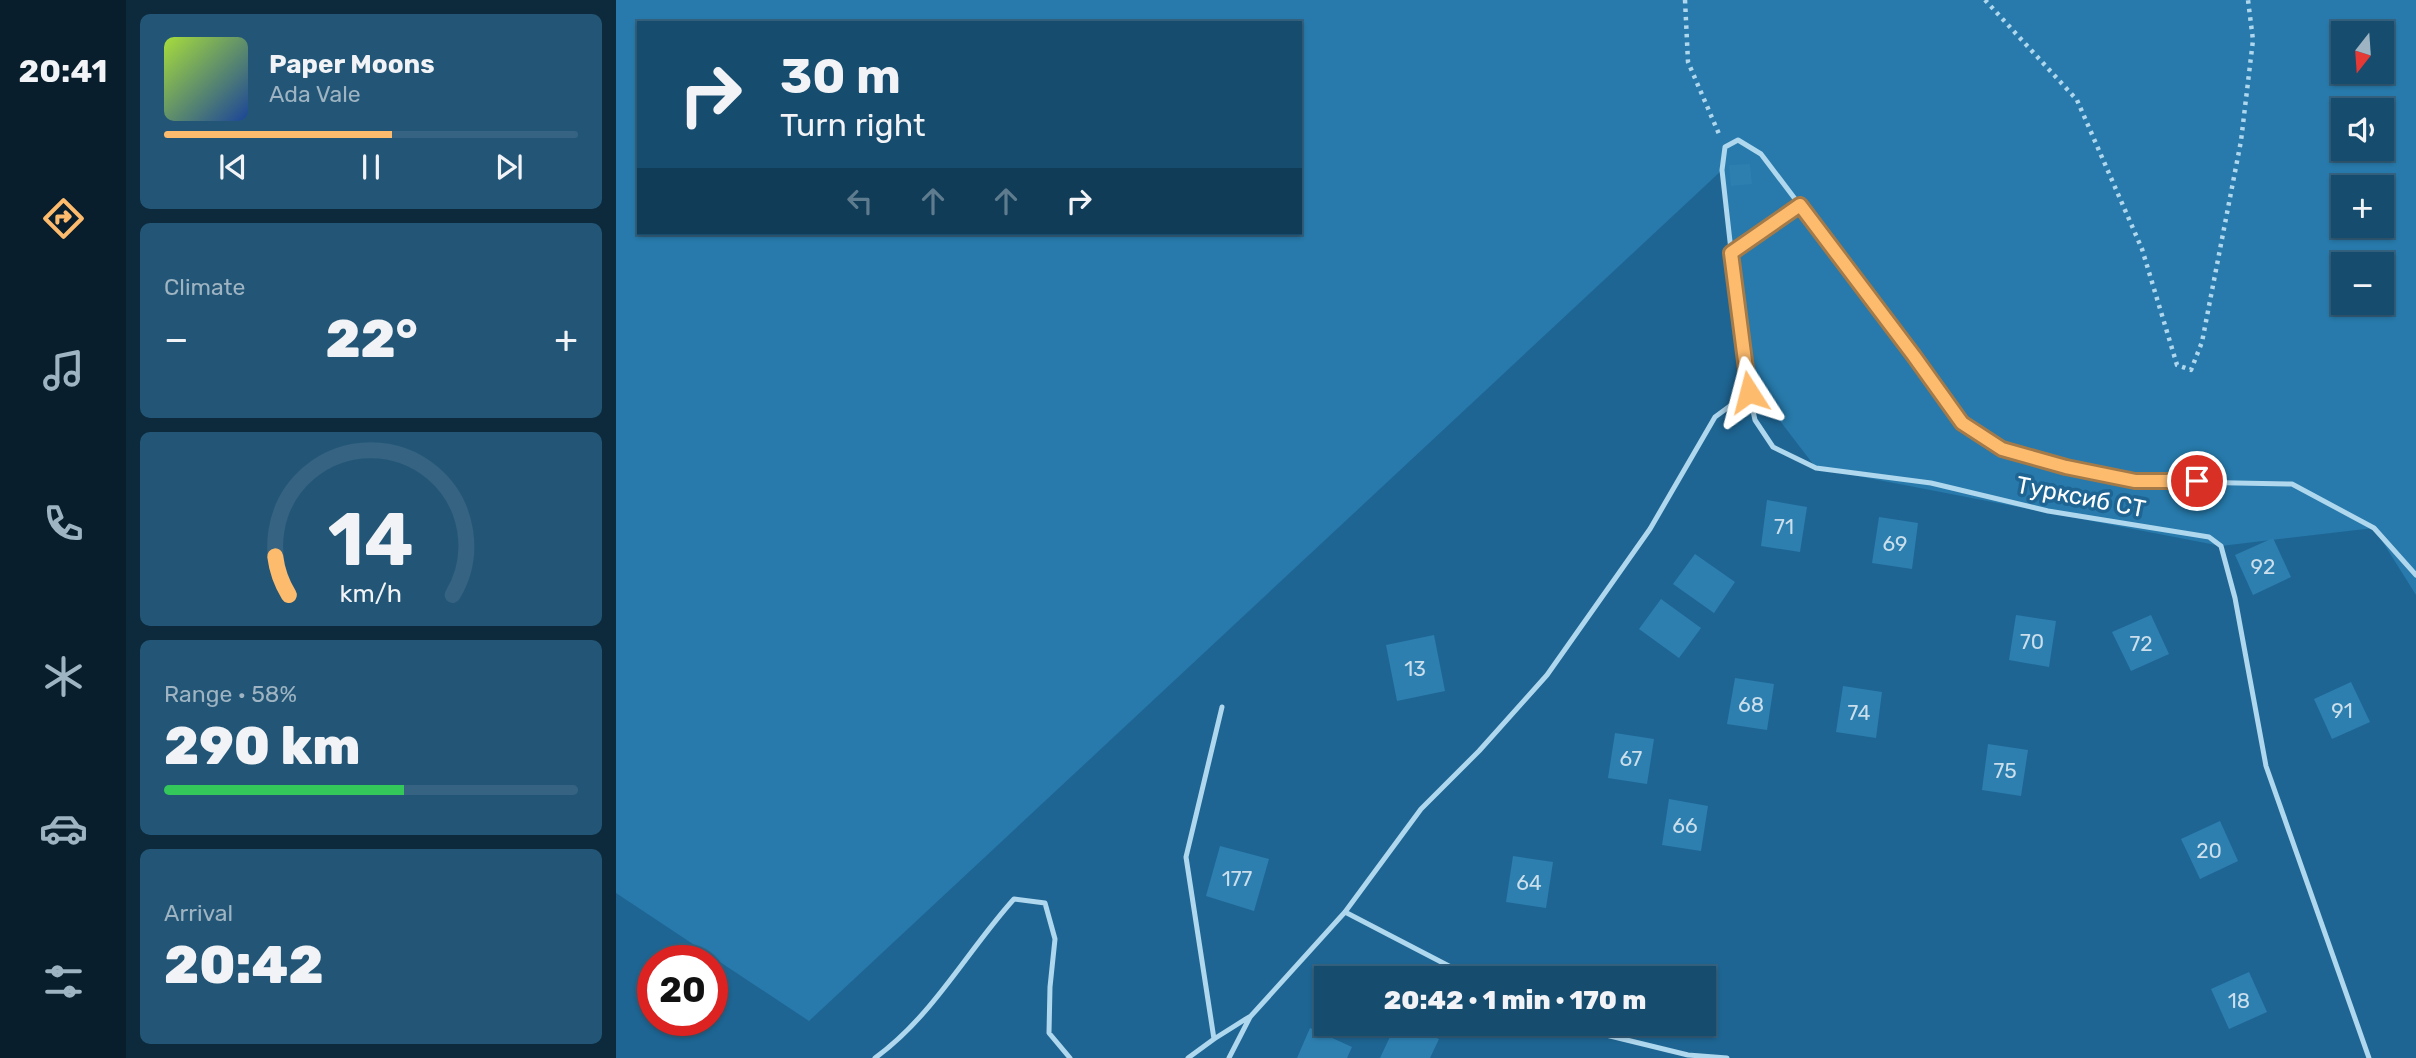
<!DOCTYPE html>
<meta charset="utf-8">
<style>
body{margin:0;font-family:Rubik,sans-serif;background:#235676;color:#f1f3f6;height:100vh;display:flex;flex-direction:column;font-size:26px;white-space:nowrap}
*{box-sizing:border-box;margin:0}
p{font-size:23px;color:#9eb4c2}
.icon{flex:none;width:38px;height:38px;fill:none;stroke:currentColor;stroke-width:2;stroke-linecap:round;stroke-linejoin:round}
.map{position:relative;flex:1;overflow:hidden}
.sheet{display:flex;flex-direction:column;gap:14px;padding:14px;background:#0c2a3c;width:490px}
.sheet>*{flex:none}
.guide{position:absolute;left:21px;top:21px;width:665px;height:214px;border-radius:0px;box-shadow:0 2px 5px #0004,0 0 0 2px #356381;background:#164c6e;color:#f1f3f6;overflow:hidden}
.needle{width:46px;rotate:197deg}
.fabs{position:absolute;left:1715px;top:21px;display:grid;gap:14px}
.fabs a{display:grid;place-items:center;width:63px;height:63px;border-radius:0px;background:#164c6e;box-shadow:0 2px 5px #0004,0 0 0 2px #356381;font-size:35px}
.speed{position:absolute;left:21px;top:945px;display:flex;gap:14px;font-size:35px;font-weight:700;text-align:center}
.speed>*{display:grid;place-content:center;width:91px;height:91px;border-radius:50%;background:#164c6e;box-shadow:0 2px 5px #0004,0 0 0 2px #356381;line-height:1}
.speed .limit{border:10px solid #d22;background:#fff;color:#111}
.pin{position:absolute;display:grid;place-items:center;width:60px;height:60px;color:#fff;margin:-30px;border:4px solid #fff;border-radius:50%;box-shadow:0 2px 7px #0007}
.me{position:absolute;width:77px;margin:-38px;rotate:351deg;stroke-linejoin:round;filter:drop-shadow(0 0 5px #0008)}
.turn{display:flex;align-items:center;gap:24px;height:147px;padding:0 28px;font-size:32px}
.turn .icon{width:91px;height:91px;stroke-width:2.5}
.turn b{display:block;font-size:49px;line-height:60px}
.lanes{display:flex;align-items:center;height:66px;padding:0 28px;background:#0003;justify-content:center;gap:35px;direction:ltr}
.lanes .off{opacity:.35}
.big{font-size:52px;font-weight:800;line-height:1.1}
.sheet .card{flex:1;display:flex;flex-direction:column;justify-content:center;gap:10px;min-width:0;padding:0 24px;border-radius:10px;background:#235676}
.sheet .dial{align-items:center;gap:0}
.dial svg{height:182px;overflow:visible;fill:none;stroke:#356381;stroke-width:7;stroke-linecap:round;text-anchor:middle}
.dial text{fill:#f1f3f6;stroke:none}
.song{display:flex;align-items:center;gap:21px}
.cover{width:84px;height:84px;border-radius:10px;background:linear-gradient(135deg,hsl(80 70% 55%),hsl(220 70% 35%))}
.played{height:7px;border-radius:4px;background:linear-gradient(90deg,#fdbb6e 55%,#356381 55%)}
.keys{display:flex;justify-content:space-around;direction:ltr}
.heat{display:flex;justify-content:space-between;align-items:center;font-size:38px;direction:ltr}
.charge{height:10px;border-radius:5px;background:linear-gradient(90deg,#34c759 58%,#356381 0)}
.trip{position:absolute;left:698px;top:966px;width:402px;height:70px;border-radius:0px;background:#164c6e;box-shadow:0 2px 5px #0004,0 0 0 2px #356381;font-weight:800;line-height:70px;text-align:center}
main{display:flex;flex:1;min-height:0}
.dock{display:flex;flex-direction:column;width:126px;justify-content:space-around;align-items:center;background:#091e2c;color:#9eb4c2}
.dock .icon{width:49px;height:49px}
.dock .current{color:#fdbb6e}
.dock b{font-size:32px;color:#f1f3f6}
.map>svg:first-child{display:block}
.green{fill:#277aab;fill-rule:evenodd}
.building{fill:#2d7fb0}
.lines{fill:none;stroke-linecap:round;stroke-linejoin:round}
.path{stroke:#afd7ee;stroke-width:4.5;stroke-dasharray:3.5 5;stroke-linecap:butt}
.service{stroke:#afd7ee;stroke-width:5}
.route-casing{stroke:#a47a48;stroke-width:18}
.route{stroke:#fdbb6e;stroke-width:12}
.labels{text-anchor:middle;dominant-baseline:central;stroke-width:7;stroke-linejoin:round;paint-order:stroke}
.number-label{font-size:21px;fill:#cadfeb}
.street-label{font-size:24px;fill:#fff;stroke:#1e6593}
</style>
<main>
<nav class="dock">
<b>20:41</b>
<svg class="icon current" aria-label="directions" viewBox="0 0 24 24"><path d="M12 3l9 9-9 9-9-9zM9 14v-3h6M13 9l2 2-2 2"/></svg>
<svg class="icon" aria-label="music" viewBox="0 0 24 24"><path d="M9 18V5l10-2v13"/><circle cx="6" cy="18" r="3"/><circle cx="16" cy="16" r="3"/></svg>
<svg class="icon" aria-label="phone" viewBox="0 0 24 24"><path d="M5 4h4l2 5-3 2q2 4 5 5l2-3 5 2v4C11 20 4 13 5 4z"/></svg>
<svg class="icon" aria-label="climate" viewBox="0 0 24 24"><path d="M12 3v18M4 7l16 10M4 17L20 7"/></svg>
<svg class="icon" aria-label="car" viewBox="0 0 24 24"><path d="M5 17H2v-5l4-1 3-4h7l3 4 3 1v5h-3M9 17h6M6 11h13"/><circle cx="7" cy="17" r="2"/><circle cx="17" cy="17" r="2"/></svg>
<svg class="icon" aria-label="filters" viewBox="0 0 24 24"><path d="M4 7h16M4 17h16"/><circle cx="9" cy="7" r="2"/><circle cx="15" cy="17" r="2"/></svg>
</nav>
<section class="sheet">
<div class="card">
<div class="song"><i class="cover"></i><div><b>Paper Moons</b><p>Ada Vale</p></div></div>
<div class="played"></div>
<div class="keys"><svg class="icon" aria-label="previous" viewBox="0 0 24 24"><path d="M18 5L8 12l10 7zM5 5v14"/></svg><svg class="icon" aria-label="pause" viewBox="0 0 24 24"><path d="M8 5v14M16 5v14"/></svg><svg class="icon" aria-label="next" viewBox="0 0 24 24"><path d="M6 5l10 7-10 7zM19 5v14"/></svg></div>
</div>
<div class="card"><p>Climate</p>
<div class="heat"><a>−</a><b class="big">22°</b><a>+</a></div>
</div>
<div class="card dial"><svg viewBox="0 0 100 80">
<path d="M14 69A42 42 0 1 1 86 69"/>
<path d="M14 69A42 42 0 0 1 8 52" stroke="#fdbb6e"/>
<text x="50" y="56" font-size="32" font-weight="700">14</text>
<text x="50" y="72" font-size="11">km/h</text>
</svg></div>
<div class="card"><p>Range · 58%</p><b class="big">290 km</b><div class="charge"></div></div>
<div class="card"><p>Arrival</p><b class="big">20:42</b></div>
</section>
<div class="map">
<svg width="1800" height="1058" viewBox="0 0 1800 1058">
<rect width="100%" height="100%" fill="#1e6593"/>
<path class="green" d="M0,0H1800V595L1758,528L1605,546L1200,468L1129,375L1105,171L193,1021L0,893ZM23,23H684V233H23ZM1727,33H1766V72H1727ZM1727,110H1766V149H1727ZM1727,187H1766V226H1727ZM1727,264H1766V303H1727Z"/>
<path class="building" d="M1134,164L1136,184L1115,186L1113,165Z
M1151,500L1191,507L1184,552L1145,546Z
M1263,517L1302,523L1296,569L1256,563Z
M1657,538L1675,577L1637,595L1619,555Z
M1079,554L1119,582L1098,613L1057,584Z
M1045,599L1085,628L1063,658L1023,629Z
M1400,615L1440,621L1433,667L1393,660Z
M1535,615L1553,654L1515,671L1496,632Z
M818,635L829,691L781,701L770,645Z
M1119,678L1158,684L1151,730L1111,724Z
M1735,682L1754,722L1716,739L1698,699Z
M1227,686L1266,692L1260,738L1220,732Z
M999,733L1038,739L1031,784L992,778Z
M1372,744L1412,750L1405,796L1366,790Z
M1053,799L1092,806L1085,851L1046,845Z
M1604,821L1622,861L1584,879L1565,839Z
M604,846L653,859L638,911L590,896Z
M897,856L937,862L930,908L890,902Z
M1633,972L1651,1012L1613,1029L1595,989Z
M780,1024H789L823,1039L814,1058H764Z
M694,1028L736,1047L731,1058H681Z"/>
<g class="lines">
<path class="path" d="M1069,0L1072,62L1103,134
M1369,0L1461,100L1526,249L1561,365L1575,370L1586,342L1625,141L1637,40L1632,0"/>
<path class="service" d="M1115,253L1184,205
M729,912L856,978
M945,1024L1072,1055L1111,1058
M598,1039L570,857L606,707
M259,1058C317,1016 351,951 398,899L429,903L439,939L434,987L433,1033L454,1058
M572,1058L598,1039L633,1017
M613,1058L634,1017L729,912L805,809L863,751L931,675L1034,529L1099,417L1133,392
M1753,1058L1650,766L1619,598L1605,546L1593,537L1432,511L1315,483L1200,468L1157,447L1139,420L1129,375L1106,170L1109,147L1122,140L1145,154L1298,356L1346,423L1386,449L1450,467L1519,481L1676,484L1758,528L1800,575"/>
</g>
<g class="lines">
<g class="route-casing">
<path id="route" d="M1133,392L1115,253L1184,205L1298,356L1346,423L1386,449L1450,467L1519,481H1581"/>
</g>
<use href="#route" class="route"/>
</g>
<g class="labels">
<g class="number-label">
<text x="1168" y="526">71</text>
<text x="1279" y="543">69</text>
<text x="1647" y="566">92</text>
<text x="1416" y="641">70</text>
<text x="1525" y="643">72</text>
<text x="799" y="668">13</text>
<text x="1135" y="704">68</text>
<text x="1726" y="710">91</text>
<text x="1243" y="712">74</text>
<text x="1015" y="758">67</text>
<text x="1389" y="770">75</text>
<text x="1069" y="825">66</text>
<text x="1593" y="850">20</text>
<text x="621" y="878">177</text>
<text x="913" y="882">64</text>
<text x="1623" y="1000">18</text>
</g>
<g class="street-label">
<text transform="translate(1465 497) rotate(11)">Турксиб СТ</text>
</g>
</g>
</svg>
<div class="fabs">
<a><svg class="needle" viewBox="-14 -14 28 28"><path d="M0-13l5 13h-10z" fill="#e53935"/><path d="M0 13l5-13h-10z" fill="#9eb4c2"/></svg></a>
<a><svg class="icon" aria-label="sound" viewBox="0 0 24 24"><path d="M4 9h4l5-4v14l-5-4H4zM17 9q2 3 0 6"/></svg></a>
<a>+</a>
<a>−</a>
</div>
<div class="speed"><div class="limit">20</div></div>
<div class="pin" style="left:1581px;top:481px;background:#d93025"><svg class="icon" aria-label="arrive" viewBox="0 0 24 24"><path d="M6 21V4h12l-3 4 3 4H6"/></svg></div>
<svg class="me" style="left:1133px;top:392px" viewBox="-20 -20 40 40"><path d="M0-17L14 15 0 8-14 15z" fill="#fdbb6e" stroke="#fff" stroke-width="4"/></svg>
<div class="trip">20:42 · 1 min · 170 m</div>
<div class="guide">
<div class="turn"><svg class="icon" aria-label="right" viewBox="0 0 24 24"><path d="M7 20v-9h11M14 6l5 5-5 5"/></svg><div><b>30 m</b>Turn right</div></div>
<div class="lanes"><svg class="icon off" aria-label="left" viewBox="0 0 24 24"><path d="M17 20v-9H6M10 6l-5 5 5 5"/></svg><svg class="icon off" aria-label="ahead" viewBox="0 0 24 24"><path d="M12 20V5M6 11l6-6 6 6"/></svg><svg class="icon off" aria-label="ahead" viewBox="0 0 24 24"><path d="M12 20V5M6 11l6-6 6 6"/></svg><svg class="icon" aria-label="right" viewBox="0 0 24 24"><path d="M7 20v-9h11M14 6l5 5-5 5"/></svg></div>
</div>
</div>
</main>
